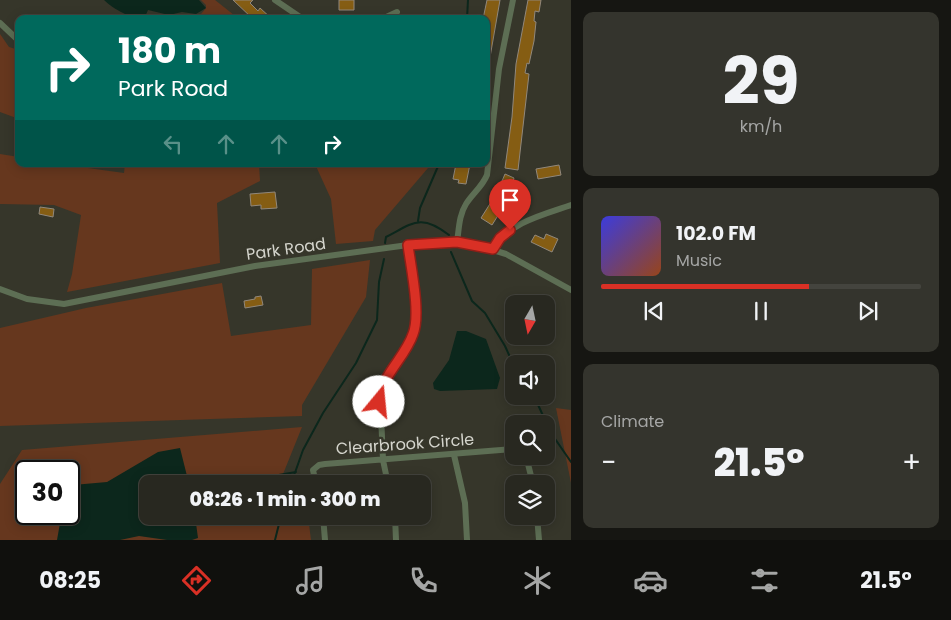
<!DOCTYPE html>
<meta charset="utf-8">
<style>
body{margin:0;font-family:Poppins,sans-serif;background:#34342d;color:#f1f3f6;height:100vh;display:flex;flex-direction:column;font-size:19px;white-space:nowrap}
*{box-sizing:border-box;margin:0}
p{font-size:16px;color:#a5a6a5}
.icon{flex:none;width:28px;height:28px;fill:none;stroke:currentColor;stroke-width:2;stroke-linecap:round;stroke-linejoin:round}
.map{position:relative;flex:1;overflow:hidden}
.side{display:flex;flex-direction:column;gap:12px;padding:12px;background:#161612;width:380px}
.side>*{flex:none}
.banner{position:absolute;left:15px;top:15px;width:475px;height:152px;border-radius:10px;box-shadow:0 2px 12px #0003,0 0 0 1px #44443e;background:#00695c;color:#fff;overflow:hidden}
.needle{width:32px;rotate:189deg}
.controls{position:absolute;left:505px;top:295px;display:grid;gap:10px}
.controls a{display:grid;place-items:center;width:50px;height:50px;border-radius:10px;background:#282820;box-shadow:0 2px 12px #0003,0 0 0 1px #44443e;font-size:25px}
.speed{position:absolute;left:15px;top:460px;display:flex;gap:10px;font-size:25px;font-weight:700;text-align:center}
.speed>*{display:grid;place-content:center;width:65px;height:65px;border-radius:50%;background:#282820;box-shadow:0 2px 12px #0003,0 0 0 1px #44443e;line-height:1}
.speed .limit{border:2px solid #111;border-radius:8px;background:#fff;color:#111}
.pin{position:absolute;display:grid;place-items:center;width:42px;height:42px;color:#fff;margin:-51px -21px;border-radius:50% 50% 50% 0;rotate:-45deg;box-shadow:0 0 5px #0007}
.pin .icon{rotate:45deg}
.me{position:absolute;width:55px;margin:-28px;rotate:17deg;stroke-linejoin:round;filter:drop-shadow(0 0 4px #0008)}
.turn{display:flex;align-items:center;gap:18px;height:105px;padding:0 20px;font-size:22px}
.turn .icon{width:65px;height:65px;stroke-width:2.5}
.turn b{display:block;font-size:35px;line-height:42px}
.lanes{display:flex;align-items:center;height:48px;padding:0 20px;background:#0003;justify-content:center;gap:25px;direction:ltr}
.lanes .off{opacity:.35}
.big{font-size:38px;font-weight:800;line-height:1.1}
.side .card{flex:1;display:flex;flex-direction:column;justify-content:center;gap:8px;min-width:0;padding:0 18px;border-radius:10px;background:#34342d}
.side .dial{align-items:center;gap:0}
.dial b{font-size:65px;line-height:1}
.song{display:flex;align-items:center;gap:15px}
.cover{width:60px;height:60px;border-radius:8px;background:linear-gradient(135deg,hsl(240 70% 55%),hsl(20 70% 35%))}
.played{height:5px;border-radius:2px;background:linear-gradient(90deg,#d93025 65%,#44443e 65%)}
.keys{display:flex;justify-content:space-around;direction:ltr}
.heat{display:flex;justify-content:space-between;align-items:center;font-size:28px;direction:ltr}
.trip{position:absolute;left:139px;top:475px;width:292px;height:50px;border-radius:10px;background:#282820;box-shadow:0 2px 12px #0003,0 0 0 1px #44443e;font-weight:800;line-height:50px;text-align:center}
.tabs{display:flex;height:80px;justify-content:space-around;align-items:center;background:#10100d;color:#a5a6a5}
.tabs .icon{width:35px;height:35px}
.tabs .on{color:#d93025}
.tabs b{font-size:22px;color:#f1f3f6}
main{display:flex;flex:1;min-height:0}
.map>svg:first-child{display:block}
.green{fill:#66371e;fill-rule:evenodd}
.water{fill:#0c271c}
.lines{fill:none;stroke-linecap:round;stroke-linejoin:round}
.stream{stroke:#0c271c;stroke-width:2}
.building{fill:#855d13;stroke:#91887c}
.minor{stroke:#5d6e54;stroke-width:6}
.route-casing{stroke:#8d1f18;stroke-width:12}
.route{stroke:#d93025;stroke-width:9}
.labels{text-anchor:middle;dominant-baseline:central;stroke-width:5;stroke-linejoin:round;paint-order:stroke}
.street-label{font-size:16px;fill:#d5d5cd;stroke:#36362a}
</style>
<main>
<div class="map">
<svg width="571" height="540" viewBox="0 0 571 540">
<rect width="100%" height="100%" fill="#36362a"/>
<path class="green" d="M201,0H215L239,19H197L206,8V5Z
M0,34L9,47L19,50V119L0,112Z
M0,154L19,157V164H59L124,173L125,164H259L260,181L217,203L220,263L67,292L72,274L81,215L54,205L0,204Z
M315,164H429L428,168L375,230L373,241L336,244L331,199Z
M370,260L366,297L302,405V416L0,426V328L86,308L222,283L231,336L311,325L312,269Z
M556,408L571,410V483Z
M302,427L279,484H148V516H308L311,540H0V484L22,450ZM26,471H69V514H26Z"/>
<path class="water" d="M104,0H199L206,8L196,14L182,12L169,15L148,10L145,17C133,21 112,8 104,0Z
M457,331H466L486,339L500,378L497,389L440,391L434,389L433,383L449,360Z
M180,448L189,484H148V516H195L198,538L192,540H167L139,536L120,540H57L60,523L65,514H69L70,490L73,485L107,482L158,452Z"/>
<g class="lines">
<path class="stream" d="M467,19L468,0
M418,221L420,208L439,164
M385,243L386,237C413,223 421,213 449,235
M451,252L472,301L485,313L505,346L514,366
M534,396L551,433L571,462
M226,484L296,472
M291,484L303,450L323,413L356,363L377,320L379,282L384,259
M275,540L281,516"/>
</g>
<path class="building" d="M233,0H253L250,3L258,11L260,8L272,19H253Z
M339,0H354V10H339Z
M487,0H500L489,63H486V19H483Z
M528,0H541L539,12L535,11L534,21L536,22L534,41L529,64L527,63L525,73L529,74L518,170L505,168L512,117L516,64Z
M456,164H470L466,184L458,183L459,180L453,179Z
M559,165L561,175L538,179L536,169Z
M505,174L514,178L513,181L516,182L509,200L506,199L500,208L502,209L492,225L481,218L493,199L494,200Z
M275,192L277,208L261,209V205L251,206L250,194Z
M40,207L54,209L53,217L39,214Z
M546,234L558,239L552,252L531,242L535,235L544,239Z
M261,296L263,305L245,308L244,301L255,299V297Z"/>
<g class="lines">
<path class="minor" d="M275,0L303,19
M382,19L397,12
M0,23L19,41
M457,242C459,229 459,215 466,204C473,193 482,187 487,175L499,69L513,0
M493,249C510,222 542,215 571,205
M0,289L27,299L64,304L255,266L408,245L457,242L479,246L506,254L571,290
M454,455L465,503L467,540
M526,456L533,484
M316,484L313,470L319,465L325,464L514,449
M388,484L383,460L380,392L414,333L416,319L408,245
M323,516L325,540
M395,516L396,540
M537,516L539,540"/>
</g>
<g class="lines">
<g class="route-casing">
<path id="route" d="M379,402C381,375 405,358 413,334C421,314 411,268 408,245L457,242L493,249L500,238L510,230"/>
</g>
<use href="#route" class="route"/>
</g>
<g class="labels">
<g class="street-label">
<text transform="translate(286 249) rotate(-8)">Park Road</text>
<text transform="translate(405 444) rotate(-4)">Clearbrook Circle</text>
</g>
</g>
</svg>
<div class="controls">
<a><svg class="needle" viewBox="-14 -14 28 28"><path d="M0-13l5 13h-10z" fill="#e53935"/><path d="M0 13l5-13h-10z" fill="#a5a6a5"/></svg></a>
<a><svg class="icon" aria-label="sound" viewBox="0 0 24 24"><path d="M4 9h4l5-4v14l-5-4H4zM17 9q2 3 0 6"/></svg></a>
<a><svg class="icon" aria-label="search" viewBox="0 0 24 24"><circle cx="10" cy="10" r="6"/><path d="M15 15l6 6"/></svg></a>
<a><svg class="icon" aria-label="layers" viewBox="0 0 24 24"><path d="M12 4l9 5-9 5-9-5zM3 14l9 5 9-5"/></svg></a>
</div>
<div class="speed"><div class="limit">30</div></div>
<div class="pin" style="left:510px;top:230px;background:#d93025"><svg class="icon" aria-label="arrive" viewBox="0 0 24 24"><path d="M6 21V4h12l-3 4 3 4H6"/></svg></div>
<svg class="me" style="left:379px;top:402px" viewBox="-20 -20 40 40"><circle r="19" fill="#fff"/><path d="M0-13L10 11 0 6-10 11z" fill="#d93025"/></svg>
<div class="trip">08:26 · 1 min · 300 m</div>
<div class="banner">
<div class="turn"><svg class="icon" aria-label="right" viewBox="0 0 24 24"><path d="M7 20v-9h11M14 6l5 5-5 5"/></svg><div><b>180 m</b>Park Road</div></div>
<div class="lanes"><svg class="icon off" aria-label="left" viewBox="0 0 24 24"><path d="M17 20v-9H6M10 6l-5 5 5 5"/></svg><svg class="icon off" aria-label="ahead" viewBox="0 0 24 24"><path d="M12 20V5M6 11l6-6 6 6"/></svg><svg class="icon off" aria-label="ahead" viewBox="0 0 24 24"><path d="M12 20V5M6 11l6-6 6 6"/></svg><svg class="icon" aria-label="right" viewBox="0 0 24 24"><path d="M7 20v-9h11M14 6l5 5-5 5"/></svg></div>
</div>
</div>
<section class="side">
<div class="card dial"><b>29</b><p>km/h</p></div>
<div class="card">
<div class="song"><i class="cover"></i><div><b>102.0 FM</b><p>Music</p></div></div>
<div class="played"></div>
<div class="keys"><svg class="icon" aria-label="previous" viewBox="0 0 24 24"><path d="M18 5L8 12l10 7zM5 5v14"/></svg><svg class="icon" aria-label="pause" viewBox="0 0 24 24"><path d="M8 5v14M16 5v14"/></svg><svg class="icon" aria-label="next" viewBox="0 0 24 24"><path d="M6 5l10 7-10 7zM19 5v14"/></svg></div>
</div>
<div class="card"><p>Climate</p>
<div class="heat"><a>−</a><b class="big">21.5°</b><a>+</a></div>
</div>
</section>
</main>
<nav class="tabs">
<b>08:25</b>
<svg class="icon on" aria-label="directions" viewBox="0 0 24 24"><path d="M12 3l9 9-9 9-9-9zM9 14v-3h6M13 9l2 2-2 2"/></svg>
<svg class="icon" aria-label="music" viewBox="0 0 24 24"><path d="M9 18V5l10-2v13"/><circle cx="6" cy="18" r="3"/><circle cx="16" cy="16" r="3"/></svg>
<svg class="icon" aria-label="phone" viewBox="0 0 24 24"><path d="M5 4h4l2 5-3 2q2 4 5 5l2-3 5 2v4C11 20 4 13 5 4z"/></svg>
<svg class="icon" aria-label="climate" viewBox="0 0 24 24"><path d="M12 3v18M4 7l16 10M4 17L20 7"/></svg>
<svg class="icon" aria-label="car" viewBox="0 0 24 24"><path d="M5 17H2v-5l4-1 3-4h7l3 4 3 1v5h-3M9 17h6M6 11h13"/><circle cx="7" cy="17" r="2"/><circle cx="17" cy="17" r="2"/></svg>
<svg class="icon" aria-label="filters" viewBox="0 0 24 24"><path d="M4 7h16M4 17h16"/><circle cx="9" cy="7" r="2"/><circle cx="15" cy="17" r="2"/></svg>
<b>21.5°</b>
</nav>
